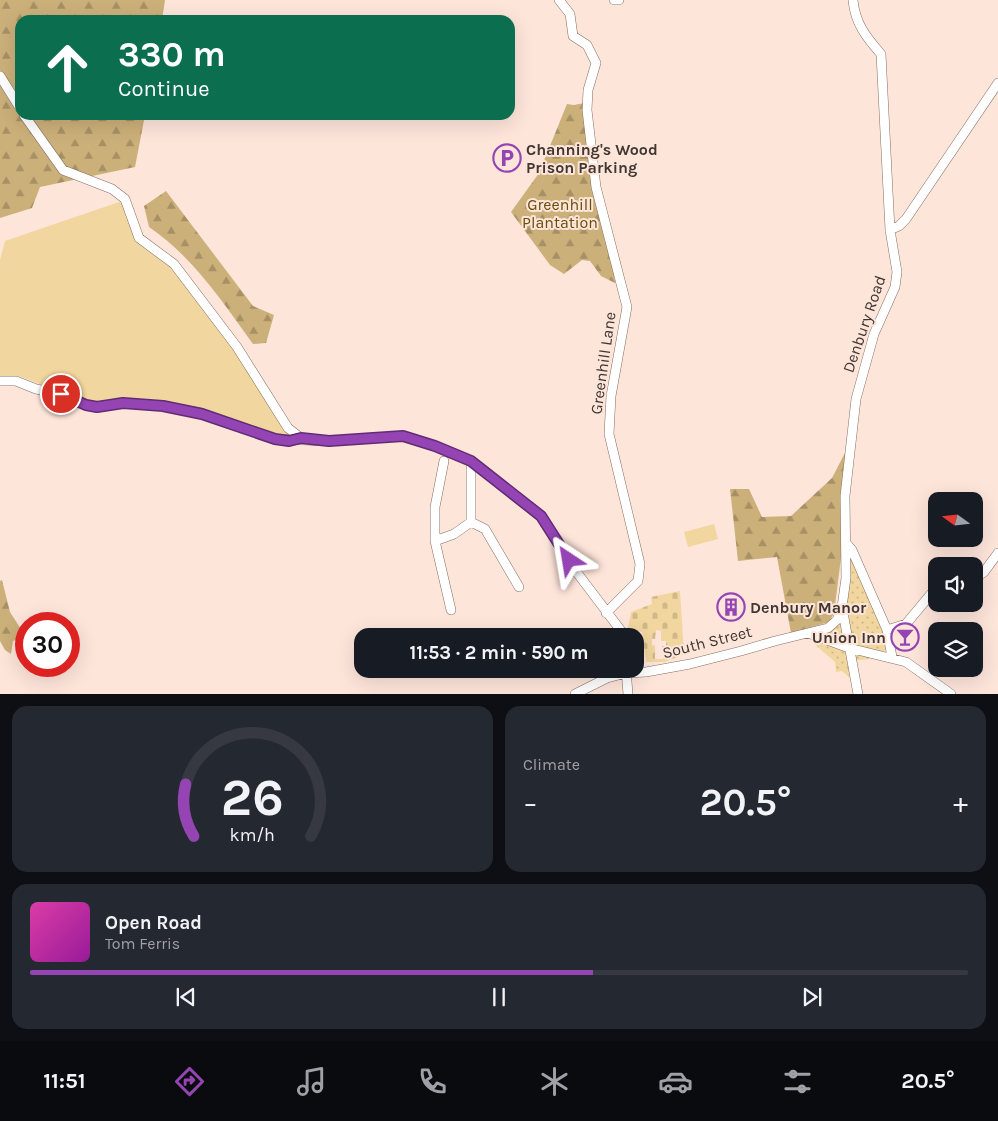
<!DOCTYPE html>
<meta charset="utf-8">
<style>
body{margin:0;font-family:Karla,sans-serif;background:#242831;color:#f1f3f6;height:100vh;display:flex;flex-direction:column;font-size:19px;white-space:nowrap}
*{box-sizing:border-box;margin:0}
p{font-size:16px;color:#9ea1a6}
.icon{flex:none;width:28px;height:28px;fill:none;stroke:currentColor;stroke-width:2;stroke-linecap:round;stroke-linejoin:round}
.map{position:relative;height:694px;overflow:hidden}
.side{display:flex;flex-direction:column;gap:12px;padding:12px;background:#0d0f14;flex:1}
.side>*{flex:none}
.top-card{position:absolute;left:15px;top:15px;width:500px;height:105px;border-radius:15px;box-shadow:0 5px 20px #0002;background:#0b6e4f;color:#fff;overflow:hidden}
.needle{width:32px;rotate:285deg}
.controls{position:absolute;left:928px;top:492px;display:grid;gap:10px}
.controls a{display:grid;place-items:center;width:55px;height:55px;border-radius:10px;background:#171b24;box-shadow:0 5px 20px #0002;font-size:25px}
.speed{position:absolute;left:15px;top:612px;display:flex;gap:10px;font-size:25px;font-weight:700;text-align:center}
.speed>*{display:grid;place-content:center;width:65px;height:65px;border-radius:50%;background:#171b24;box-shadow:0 5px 20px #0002;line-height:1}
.speed .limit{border:8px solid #d22;background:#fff;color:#111}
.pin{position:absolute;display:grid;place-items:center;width:42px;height:42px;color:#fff;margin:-21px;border:2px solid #fff;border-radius:50%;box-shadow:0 1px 5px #0007}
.me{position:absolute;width:55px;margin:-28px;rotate:327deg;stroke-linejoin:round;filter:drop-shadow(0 0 4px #0008)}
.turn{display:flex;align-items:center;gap:18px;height:105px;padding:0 20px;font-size:22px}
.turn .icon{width:65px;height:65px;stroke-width:2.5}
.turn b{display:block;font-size:35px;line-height:42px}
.big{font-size:38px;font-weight:700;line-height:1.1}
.side .widget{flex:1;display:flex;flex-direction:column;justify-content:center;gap:8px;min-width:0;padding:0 18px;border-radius:15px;background:#242831}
.side .dial{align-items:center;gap:0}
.dial svg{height:130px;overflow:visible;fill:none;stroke:#363941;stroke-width:7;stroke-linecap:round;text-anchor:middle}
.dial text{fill:#f1f3f6;stroke:none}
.song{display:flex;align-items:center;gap:15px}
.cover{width:60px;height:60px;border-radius:8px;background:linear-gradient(135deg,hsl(320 70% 55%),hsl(300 70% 35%))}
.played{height:5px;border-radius:2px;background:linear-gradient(90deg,#9544b4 60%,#363941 60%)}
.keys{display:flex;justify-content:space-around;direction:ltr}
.heat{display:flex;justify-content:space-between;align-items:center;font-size:28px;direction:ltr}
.side .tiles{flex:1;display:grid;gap:12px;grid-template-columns:1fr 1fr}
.widget:last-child{grid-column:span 2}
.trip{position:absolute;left:354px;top:628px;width:290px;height:50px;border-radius:15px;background:#171b24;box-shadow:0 5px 20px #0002;font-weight:700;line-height:50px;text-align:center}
.tabs{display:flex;height:80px;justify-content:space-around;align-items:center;background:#090b0e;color:#9ea1a6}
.tabs .icon{width:35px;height:35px}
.tabs .selected{color:#9544b4}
.tabs b{font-size:22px;color:#f1f3f6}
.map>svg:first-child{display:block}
.grass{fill:url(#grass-dots)}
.forest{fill:url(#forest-firs)}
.cemetery{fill:url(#cemetery-stones);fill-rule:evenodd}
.green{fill:#f2d69f}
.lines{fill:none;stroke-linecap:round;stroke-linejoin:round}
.minor-casing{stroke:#846f64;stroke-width:10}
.minor{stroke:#fff;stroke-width:9}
.route-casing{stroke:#612c75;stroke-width:12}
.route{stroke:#9544b4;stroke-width:9}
.labels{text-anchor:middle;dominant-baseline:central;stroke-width:4;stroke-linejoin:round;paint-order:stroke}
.poi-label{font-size:16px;font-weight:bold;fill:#403732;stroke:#fee5da;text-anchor:start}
.park-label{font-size:16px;fill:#694d08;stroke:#fee5da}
.street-label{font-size:16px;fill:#403732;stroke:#fee5da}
</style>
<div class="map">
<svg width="998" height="694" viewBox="0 0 998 694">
<defs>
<pattern id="grass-dots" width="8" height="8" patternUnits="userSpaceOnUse" patternTransform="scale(1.25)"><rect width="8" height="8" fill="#f2d69f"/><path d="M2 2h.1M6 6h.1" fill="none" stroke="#d1b889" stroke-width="1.8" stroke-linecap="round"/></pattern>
<pattern id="forest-firs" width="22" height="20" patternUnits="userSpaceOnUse" patternTransform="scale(1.25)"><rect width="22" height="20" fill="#ccb07a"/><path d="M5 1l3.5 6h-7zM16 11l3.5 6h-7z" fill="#a79065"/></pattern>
<pattern id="cemetery-stones" width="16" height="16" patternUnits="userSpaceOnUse" patternTransform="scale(1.25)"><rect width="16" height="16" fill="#f2d69f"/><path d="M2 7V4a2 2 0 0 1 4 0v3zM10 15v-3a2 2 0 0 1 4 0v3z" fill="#d1b889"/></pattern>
</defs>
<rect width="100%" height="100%" fill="#fee5da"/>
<path class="grass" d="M849,554L883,629L887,649L869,659L849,661L853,678H850L842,671L836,672L835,662L812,642L819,634L832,631L841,618Z"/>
<path class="forest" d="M0,0H165L162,20H20V115H145L135,167L40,187L32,208L0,218Z
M584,103L614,270L615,283L601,276L590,261L582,260L564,274L550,265L511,212L539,173L567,104L574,105Z
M166,191L253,306L274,315L266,343L253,344C222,301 193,257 149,227L144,206Z
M846,451L842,550L834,613L829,622L791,633L777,557L738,561L730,489H749L762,517L791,516L832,478Z
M2,580L10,612L26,637L13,641L11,654L5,650L0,641V581Z"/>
<path class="cemetery" d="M680,591L684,654L665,662H646L642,632L633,631L628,628L631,612L652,604L651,597ZM656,630L661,631V641H666V646H662V650H665L663,659H655V646L652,645V639H655Z"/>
<path class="green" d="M122,201C127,215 131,237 143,247C152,255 163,260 172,268L234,349L295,437H276L203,410L86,402L19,376L0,377V260L5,241Z
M714,524L718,539L688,547L684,532Z"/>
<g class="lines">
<g class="minor-casing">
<path id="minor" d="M559,0L570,14L573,36L587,45L596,63L588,90L587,110L596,187L627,307L611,396L609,434L640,564L638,581L606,613
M614,0H619
M0,76L20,108
M24,115L63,170L112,189L125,199L139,238L174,264L237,347L288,428L301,438
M890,230L899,226L906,219L998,83
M0,381H16L36,389L61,394L86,405L97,407L123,403L163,406L201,413L275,439L329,441L403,436L435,446L471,461L541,517L578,574L625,636
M444,461L435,507V541L451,610
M471,461V522L485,529L519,587
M435,541L454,534L471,522
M846,543L852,550L887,630L892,657
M974,579L984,572L998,553
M842,607L858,694
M887,630L906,624L936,588
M808,633L849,648L906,662L951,694
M626,669L628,694
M575,694L607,678L626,673L646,672L690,664L741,651L775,641L828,628L837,620L842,607L846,578L845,496L856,399L874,334L895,287L897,272L890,230L881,54C866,37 855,23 853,0"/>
</g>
<use href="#minor" class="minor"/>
</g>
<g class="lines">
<g class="route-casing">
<path id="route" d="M61,394L86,405L97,407L123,403L163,406L202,414L275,439L289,441L301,438L329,441L403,436L435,446L471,461L541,516L569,560"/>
</g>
<use href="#route" class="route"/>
</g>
<defs>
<g id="parking-ring" transform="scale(1.4375)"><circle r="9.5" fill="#fee5da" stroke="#9544b4" stroke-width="1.5"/><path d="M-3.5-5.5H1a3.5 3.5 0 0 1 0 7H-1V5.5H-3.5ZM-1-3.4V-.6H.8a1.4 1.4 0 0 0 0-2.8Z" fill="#9544b4"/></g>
<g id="building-ring" transform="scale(1.4375)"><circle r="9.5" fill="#fee5da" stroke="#9544b4" stroke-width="1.5"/><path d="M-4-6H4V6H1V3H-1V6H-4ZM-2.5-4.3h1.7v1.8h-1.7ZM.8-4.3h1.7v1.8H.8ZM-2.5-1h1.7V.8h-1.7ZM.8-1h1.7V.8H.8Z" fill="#9544b4"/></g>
<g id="bar-ring" transform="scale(1.4375)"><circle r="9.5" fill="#fee5da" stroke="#9544b4" stroke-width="1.5"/><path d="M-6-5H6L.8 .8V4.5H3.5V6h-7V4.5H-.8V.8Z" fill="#9544b4"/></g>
</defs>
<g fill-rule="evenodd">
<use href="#parking-ring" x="507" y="158"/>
<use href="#building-ring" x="731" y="607"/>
<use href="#bar-ring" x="905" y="637"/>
</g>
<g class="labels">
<g class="poi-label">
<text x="526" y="149">Channing's Wood<tspan x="526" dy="18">Prison Parking</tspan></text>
<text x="750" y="607">Denbury Manor</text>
<text x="886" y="637" text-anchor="end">Union Inn</text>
</g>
<g class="park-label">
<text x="560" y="204">Greenhill<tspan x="560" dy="18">Plantation</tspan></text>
</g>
<g class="street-label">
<text transform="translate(864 324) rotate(-71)">Denbury Road</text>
<text transform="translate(603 363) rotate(-82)">Greenhill Lane</text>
<text transform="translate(707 642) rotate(-14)">South Street</text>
</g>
</g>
</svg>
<div class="controls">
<a><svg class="needle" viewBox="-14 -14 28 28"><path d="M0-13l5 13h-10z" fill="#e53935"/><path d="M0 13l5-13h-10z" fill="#9ea1a6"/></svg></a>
<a><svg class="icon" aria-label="sound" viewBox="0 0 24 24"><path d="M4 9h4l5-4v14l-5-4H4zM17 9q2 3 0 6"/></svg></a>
<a><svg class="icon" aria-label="layers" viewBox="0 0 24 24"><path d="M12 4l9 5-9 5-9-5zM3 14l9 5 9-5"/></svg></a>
</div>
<div class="speed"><div class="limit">30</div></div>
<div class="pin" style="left:61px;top:394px;background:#d93025"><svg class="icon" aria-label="arrive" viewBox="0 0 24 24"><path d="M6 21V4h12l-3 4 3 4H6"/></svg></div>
<svg class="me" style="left:569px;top:560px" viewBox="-20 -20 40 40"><path d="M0-17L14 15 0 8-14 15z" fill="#9544b4" stroke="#fff" stroke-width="4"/></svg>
<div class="trip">11:53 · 2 min · 590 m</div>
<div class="top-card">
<div class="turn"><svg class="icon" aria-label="ahead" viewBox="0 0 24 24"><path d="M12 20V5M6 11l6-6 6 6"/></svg><div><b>330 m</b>Continue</div></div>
</div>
</div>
<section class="side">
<div class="tiles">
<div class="widget dial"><svg viewBox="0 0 100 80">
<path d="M14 69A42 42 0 1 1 86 69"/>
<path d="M14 69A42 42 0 0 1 9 37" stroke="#9544b4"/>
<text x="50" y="56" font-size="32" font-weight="700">26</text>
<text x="50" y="72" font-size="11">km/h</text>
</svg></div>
<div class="widget"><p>Climate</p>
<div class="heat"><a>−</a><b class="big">20.5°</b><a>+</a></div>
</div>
<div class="widget">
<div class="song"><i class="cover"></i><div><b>Open Road</b><p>Tom Ferris</p></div></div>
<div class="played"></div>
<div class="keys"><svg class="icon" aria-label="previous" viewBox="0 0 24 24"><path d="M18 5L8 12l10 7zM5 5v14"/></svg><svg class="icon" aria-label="pause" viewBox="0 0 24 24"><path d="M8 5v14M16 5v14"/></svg><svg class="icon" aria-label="next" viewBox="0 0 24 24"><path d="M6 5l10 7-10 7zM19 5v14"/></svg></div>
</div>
</div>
</section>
<nav class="tabs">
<b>11:51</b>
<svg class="icon selected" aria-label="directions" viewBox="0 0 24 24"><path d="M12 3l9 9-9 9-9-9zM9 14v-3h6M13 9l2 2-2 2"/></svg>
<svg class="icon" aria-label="music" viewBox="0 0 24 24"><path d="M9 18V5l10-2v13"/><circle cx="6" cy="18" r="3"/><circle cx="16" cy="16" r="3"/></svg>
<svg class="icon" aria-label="phone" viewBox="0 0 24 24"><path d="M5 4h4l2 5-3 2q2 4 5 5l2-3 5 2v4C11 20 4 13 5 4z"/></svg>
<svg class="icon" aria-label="climate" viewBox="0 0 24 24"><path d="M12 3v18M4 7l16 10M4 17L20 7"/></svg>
<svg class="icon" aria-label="car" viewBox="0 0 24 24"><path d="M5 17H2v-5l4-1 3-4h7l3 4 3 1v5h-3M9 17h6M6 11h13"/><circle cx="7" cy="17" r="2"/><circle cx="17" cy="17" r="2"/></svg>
<svg class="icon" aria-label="filters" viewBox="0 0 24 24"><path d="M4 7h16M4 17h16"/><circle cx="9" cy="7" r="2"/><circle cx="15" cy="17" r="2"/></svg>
<b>20.5°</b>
</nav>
